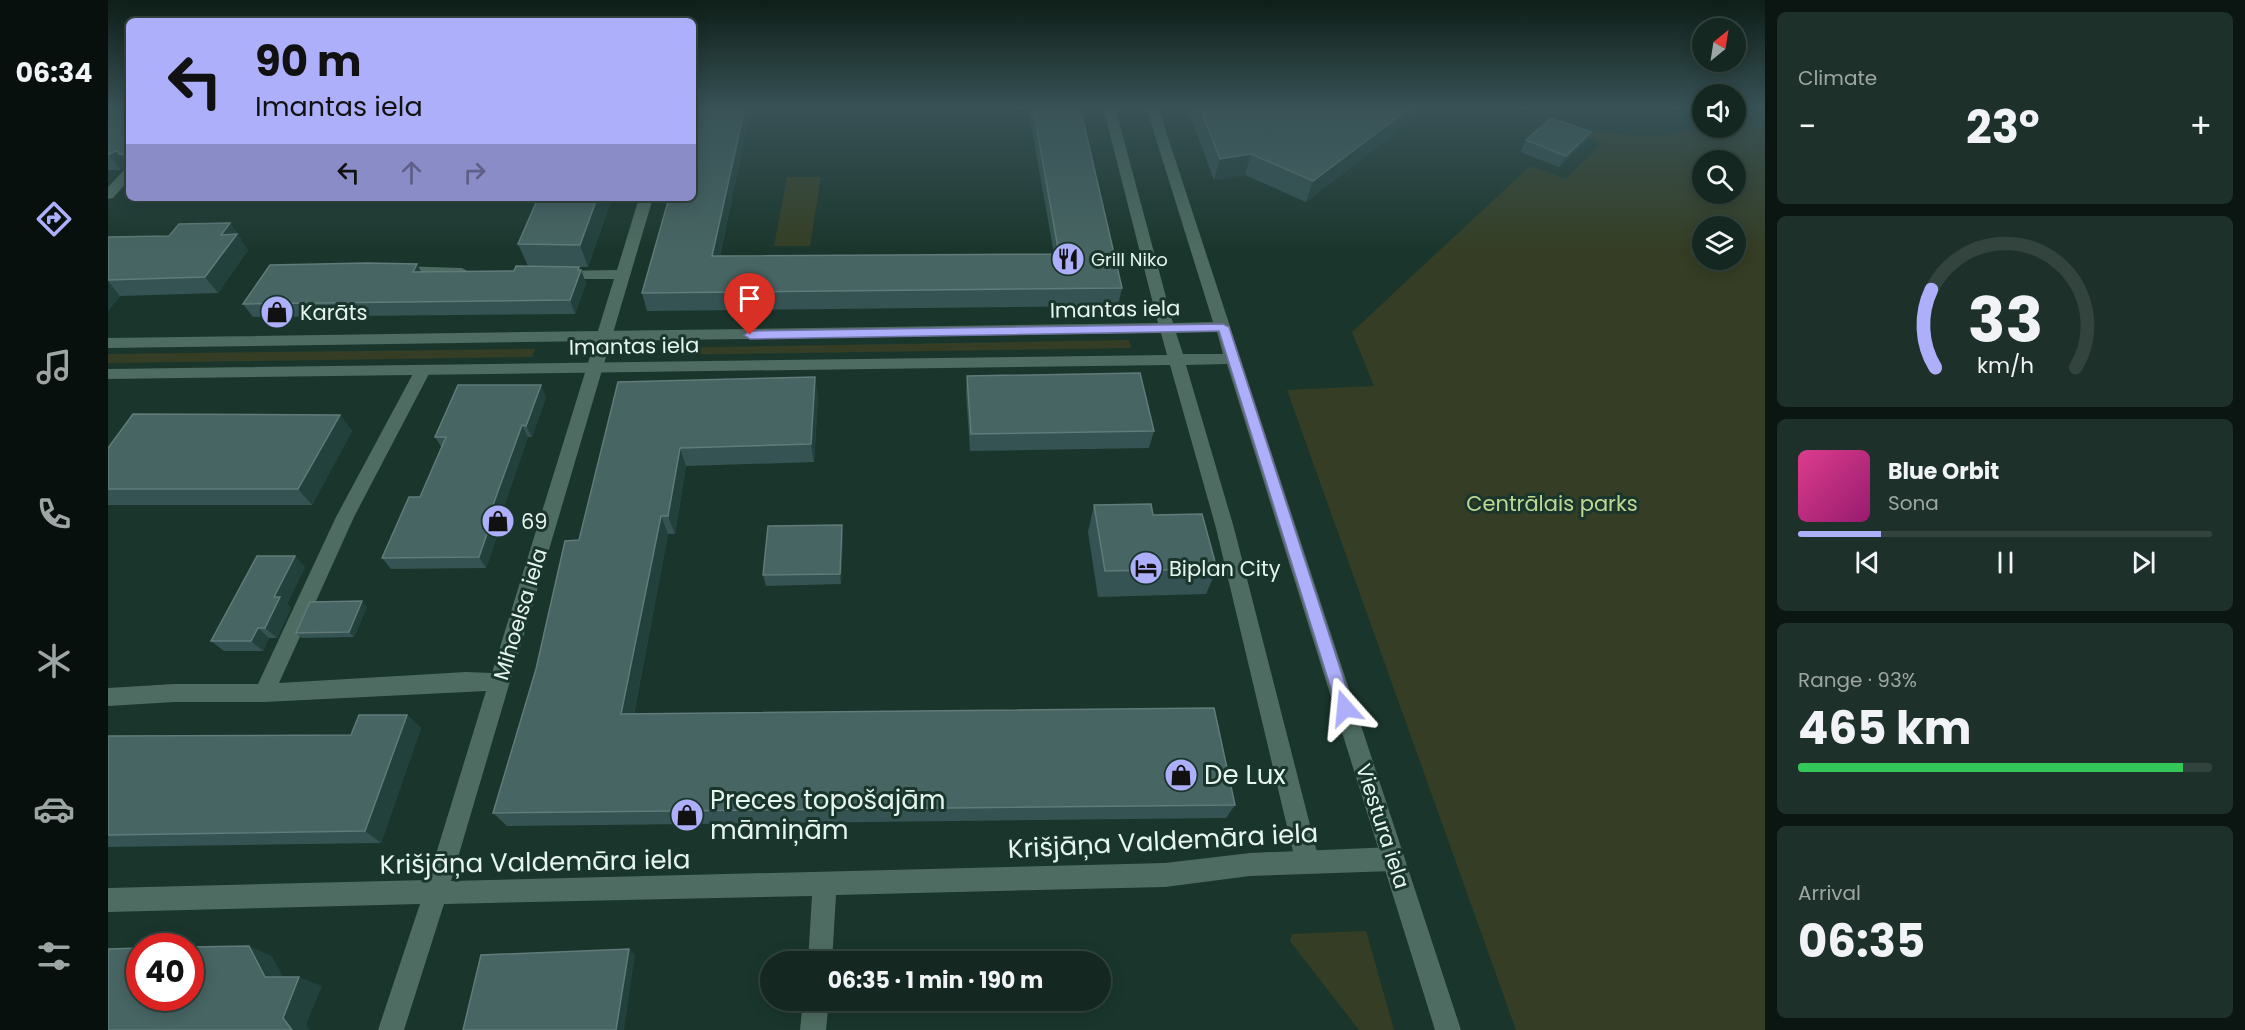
<!DOCTYPE html>
<meta charset="utf-8">
<style>
body{margin:0;font-family:Poppins,sans-serif;background:#1d302a;color:#f1f3f6;height:100vh;display:flex;flex-direction:column;font-size:22px;white-space:nowrap}
*{box-sizing:border-box;margin:0}
p{font-size:20px;color:#9da6a5}
.icon{flex:none;width:33px;height:33px;fill:none;stroke:currentColor;stroke-width:2;stroke-linecap:round;stroke-linejoin:round}
.map{position:relative;flex:1;overflow:hidden}
.sheet{display:flex;flex-direction:column;gap:12px;padding:12px;background:#0b1612;width:480px}
.sheet>*{flex:none}
.guide{position:absolute;left:18px;top:18px;width:570px;height:183px;border-radius:9px;box-shadow:0 3px 15px #0003,0 0 0 2px #33443f;background:#adaffb;color:#111;overflow:hidden}
.needle{width:39px;rotate:30deg}
.fabs{position:absolute;left:1584px;top:18px;display:grid;gap:12px}
.fabs a{display:grid;place-items:center;width:54px;height:54px;border-radius:50%;background:#142821;box-shadow:0 3px 15px #0003,0 0 0 2px #33443f;font-size:30px}
.speed{position:absolute;left:18px;top:933px;display:flex;gap:12px;font-size:30px;font-weight:700;text-align:center}
.speed>*{display:grid;place-content:center;width:78px;height:78px;border-radius:50%;background:#142821;box-shadow:0 3px 15px #0003,0 0 0 2px #33443f;line-height:1}
.speed .limit{border:9px solid #d22;background:#fff;color:#111}
.pin{position:absolute;display:grid;place-items:center;width:51px;height:51px;color:#fff;margin:-62px -26px;border-radius:50% 50% 50% 0;rotate:-45deg;box-shadow:0 0 6px #0007}
.pin .icon{rotate:45deg}
.me{position:absolute;width:66px;margin:-33px;rotate:342deg;stroke-linejoin:round;filter:drop-shadow(0 0 4px #0008)}
.turn{display:flex;align-items:center;gap:21px;height:126px;padding:0 30px;font-size:27px}
.turn .icon{width:78px;height:78px;stroke-width:2.5}
.turn b{display:block;font-size:42px;line-height:51px}
.lanes{display:flex;align-items:center;height:57px;padding:0 30px;background:#0003;justify-content:center;gap:30px;direction:ltr}
.lanes .off{opacity:.35}
.big{font-size:45px;font-weight:700;line-height:1.1}
.sheet .card{flex:1;display:flex;flex-direction:column;justify-content:center;gap:9px;min-width:0;padding:0 21px;border-radius:9px;background:#1d302a}
.sheet .dial{align-items:center;gap:0}
.dial svg{height:156px;overflow:visible;fill:none;stroke:#33443f;stroke-width:7;stroke-linecap:round;text-anchor:middle}
.dial text{fill:#f1f3f6;stroke:none}
.song{display:flex;align-items:center;gap:18px}
.cover{width:72px;height:72px;border-radius:9px;background:linear-gradient(135deg,hsl(330 70% 55%),hsl(320 70% 35%))}
.played{height:6px;border-radius:3px;background:linear-gradient(90deg,#adaffb 20%,#33443f 20%)}
.keys{display:flex;justify-content:space-around;direction:ltr}
.heat{display:flex;justify-content:space-between;align-items:center;font-size:33px;direction:ltr}
.charge{height:9px;border-radius:4px;background:linear-gradient(90deg,#34c759 93%,#33443f 0)}
.trip{position:absolute;left:652px;top:951px;width:351px;height:60px;border-radius:30px;background:#142821;box-shadow:0 3px 15px #0003,0 0 0 2px #33443f;font-weight:700;line-height:60px;text-align:center}
main{display:flex;flex:1;min-height:0}
.tabs{display:flex;flex-direction:column;width:108px;justify-content:space-around;align-items:center;background:#08100d;color:#9da6a5}
.tabs .icon{width:42px;height:42px}
.tabs .selected{color:#adaffb}
.tabs b{font-size:27px;color:#f1f3f6}
.map>svg:first-child{display:block}
.green{fill:#353e24;fill-rule:evenodd}
.lines{fill:none;stroke-linecap:round;stroke-linejoin:round}
.street{fill:#4e6c61;fill-rule:evenodd}
.secondary{fill:#4e6c61;fill-rule:evenodd}
.wall{fill:#345352}
.shaded-wall{fill:#22403c}
.building{fill:#476563;stroke:#607b79;stroke-width:1.5}
.route{fill:#adaffb;stroke:#7072a3;stroke-width:1.5}
.labels{text-anchor:middle;dominant-baseline:central;stroke-width:6;stroke-linejoin:round;paint-order:stroke}
.far-poi-label{font-size:18px;fill:#e5f5ef;stroke:#1a362c;text-anchor:start}
.street-label{font-size:21px;fill:#e5f5ef;stroke:#1a362c}
.poi-label{font-size:21px;fill:#e5f5ef;stroke:#1a362c;text-anchor:start}
.park-label{font-size:21px;fill:#bed792;stroke:#1a362c}
.near-poi-label{font-size:26px;fill:#e5f5ef;stroke:#1a362c;text-anchor:start}
.near-street-label{font-size:26px;fill:#e5f5ef;stroke:#1a362c}
</style>
<main>
<nav class="tabs">
<b>06:34</b>
<svg class="icon selected" aria-label="directions" viewBox="0 0 24 24"><path d="M12 3l9 9-9 9-9-9zM9 14v-3h6M13 9l2 2-2 2"/></svg>
<svg class="icon" aria-label="music" viewBox="0 0 24 24"><path d="M9 18V5l10-2v13"/><circle cx="6" cy="18" r="3"/><circle cx="16" cy="16" r="3"/></svg>
<svg class="icon" aria-label="phone" viewBox="0 0 24 24"><path d="M5 4h4l2 5-3 2q2 4 5 5l2-3 5 2v4C11 20 4 13 5 4z"/></svg>
<svg class="icon" aria-label="climate" viewBox="0 0 24 24"><path d="M12 3v18M4 7l16 10M4 17L20 7"/></svg>
<svg class="icon" aria-label="car" viewBox="0 0 24 24"><path d="M5 17H2v-5l4-1 3-4h7l3 4 3 1v5h-3M9 17h6M6 11h13"/><circle cx="7" cy="17" r="2"/><circle cx="17" cy="17" r="2"/></svg>
<svg class="icon" aria-label="filters" viewBox="0 0 24 24"><path d="M4 7h16M4 17h16"/><circle cx="9" cy="7" r="2"/><circle cx="15" cy="17" r="2"/></svg>
</nav>
<div class="map">
<svg width="1657" height="1030" viewBox="0 0 1657 1030">
<rect width="100%" height="100%" fill="#1a362c"/>
<path class="green" d="M1589,107H1594V128H1628V107H1657V1030H1408L1179,390L1266,386L1244,332L1422,166L1458,179L1494,143L1449,127L1530,136H1557L1586,127L1590,110ZM1594,160H1628V194H1594ZM1594,226H1628V260H1594Z
M679,177H713L702,246H666Z
M1021,340L1023,348L553,355L555,348Z
M427,349L424,357L0,363V354Z
M1258,931L1286,1030H1251L1182,941L1184,934Z"/>
<g class="lines">
<path class="street" d="M21,168V180L5,198L0,199V187L17,169Z
M531,198H545L343,881L1057,863L1142,853L1285,847L1293,851L1297,859L1293,867L1285,871L1142,876L1057,887L728,895L724,962H700L704,896L336,904L296,1030H270L312,904L0,912V888L320,880L378,691L156,702H66L0,706V688L66,684H150L228,517L307,370L309,366H321L323,370L246,517L171,683L358,672L384,673L506,279H451L444,275L451,271L509,270Z
M289,266L354,268L361,272L354,276L284,273L282,270Z
M695,1000H721L718,1030H692Z"/>
<path class="secondary" d="M995,107H1007L1065,323L1105,322L1038,107H1050L1353,1030H1327L1119,364L1078,365L1126,528L1211,860L1207,868L1199,872L1191,868L1187,860L1108,528L1062,365L0,379V369L1059,355L1053,333L0,348V338L1050,323ZM1109,332L1115,354H1075L1068,333Z"/>
</g>
<path class="wall" d="M0,107H21V167L20,166L13,170H0Z
M643,107L612,256L946,254L920,107H972L1014,288L1010,306L539,311L534,293Z
M1079,107H1318L1316,111L1198,202L1137,175L1106,180Z
M1483,132L1476,144L1451,167L1412,152L1418,140Z
M504,198L480,267H471L472,270H473L478,283L467,314L145,317L135,304L313,272L406,271L420,266L410,244Z
M122,223L133,239L132,240L140,250L110,293L12,296L0,311V237L61,236Z
M859,376L1046,431L1041,448L862,451L858,393Z
M510,382L710,396L706,462L578,466L567,534H560L526,714L1127,805L1118,818L399,826L385,813L471,540Z
M438,397L424,437H420L394,512L396,516L378,568L283,569L274,558L312,497L334,448L327,437Z
M232,415L244,431L204,505H0V448Z
M986,505L1109,569L1098,594L990,597L980,532Z
M735,536L733,584L658,586L655,575Z
M197,567L179,604L183,608L169,638H161L155,651H116L103,641Z
M259,607L246,637L194,638L188,633Z
M299,715L313,728L273,843L0,847V736L243,735Z"/>
<path class="shaded-wall" d="M637,107H643L608,274L604,256Z
M1303,107H1318L1316,111L1198,202L1205,181Z
M1483,132L1476,144L1451,167L1458,156Z
M9,150L20,166L13,170L1,155Z
M1143,154L1137,175L1106,180L1112,159Z
M489,198H504L480,267L472,245Z
M122,223L133,239L132,240L140,250L110,293L97,277L113,235Z
M309,264L316,277L305,272Z
M471,267L473,272V270L478,283L467,314L462,300Z
M0,281L12,296L0,311Z
M707,377L710,396L706,462L703,444Z
M433,385L438,397L424,437L418,426Z
M232,415L244,431L204,505L190,489Z
M414,425L420,437L394,512L396,516L378,568L371,557L385,505Z
M572,448L578,466L567,534L560,516Z
M553,516L560,534L523,729L513,714Z
M734,525L735,536L733,584L732,574Z
M187,556L197,567L179,604L183,608L169,638L157,628L166,597Z
M254,601L259,607L246,637L241,632Z
M150,628L161,638L155,651L143,641Z
M299,715L313,728L273,843L257,831Z
M141,946L164,956L180,986L157,977Z
M521,949L527,955L516,1030H508Z
M191,977L214,986L198,1025L202,1030H184L175,1018Z"/>
<path class="building" d="M0,107H21V154H11L9,150L0,155Z
M587,107H637L604,256L951,254L925,107H972L1014,288L534,293L561,198H585V114Z
M1092,107H1303L1205,181L1143,154L1112,159Z
M1443,118L1483,132L1458,156L1418,140Z
M430,198H489L472,245L410,244Z
M122,223L113,235L129,234L97,277L0,280V237L61,236L71,224Z
M259,263L309,264L305,272L406,271L408,266L471,267L470,270H473L462,300L135,304L162,265Z
M1032,373L1046,431L863,434L859,376Z
M707,377L703,444L572,448L560,516H553L513,714L1106,708L1127,805L385,813L428,669L457,541L471,540L510,382Z
M350,385H433L418,426L414,425L385,505H389L371,557L274,558L301,497H312L338,437H327Z
M25,414L232,415L190,489H0V448Z
M1043,504L1045,515L1094,514L1109,569L997,571L986,505Z
M734,525L732,574L655,575L660,526Z
M149,556H187L166,597H172L157,628H150L143,641H103Z
M254,601L241,632L188,633L202,602Z
M251,715H299L257,831L0,835V736L243,735Z
M141,946L157,977H191L175,1018L184,1030H0V949L32,948V998H82V947Z
M521,949L508,1030H355L373,955Z"/>
<linearGradient id="sky" x2="0" y2="1"><stop stop-color="#0e1e18"/><stop offset="0.43" stop-color="#385256"/><stop offset="1" stop-color="#385256" stop-opacity="0"/></linearGradient>
<rect width="1657" height="251" fill="url(#sky)"/>
<path class="route" d="M1115,324L1121,327L1245,708L1243,713L1237,715L1232,713L1229,708L1111,331L642,339L636,335L642,331Z"/>
<defs>
<g id="restaurant-disc" transform="scale(1.725)"><circle r="9.5" fill="#adaffb" stroke="#1a362c"/><path d="M-5-6h1v4h1v-4h1v4h1v-4h1v5L-1.5 .5V6h-2V.5L-5-1ZM5-6V6H3V1.5H1.5Q1.5-4 5-6Z" fill="#111"/></g>
<g id="shop-disc" transform="scale(1.725)"><circle r="9.5" fill="#adaffb" stroke="#1a362c"/><path d="M-5-2.5h2.3a2.7 3.5 0 0 1 5.4 0H5L5.5 6h-11ZM-1.5-2.5h3a1.5 2.3 0 0 0-3 0Z" fill="#111"/></g>
<g id="hotel-disc" transform="scale(1.725)"><circle r="9.5" fill="#adaffb" stroke="#1a362c"/><path d="M-6-4.5h1.5V1H6V5H4.5V3h-9V5H-6ZM-4 0a1.8 1.8 0 1 1 3.6 0ZM.5 0V-2.5h3Q6-2.5 6 0Z" fill="#111"/></g>
</defs>
<g fill-rule="evenodd">
<use href="#restaurant-disc" x="960" y="259"/>
<use href="#shop-disc" x="169" y="312"/>
<use href="#shop-disc" x="390" y="521"/>
<use href="#hotel-disc" x="1038" y="568"/>
<use href="#shop-disc" x="1073" y="775"/>
<use href="#shop-disc" x="579" y="815"/>
</g>
<g class="labels">
<g class="far-poi-label">
<text x="983" y="259">Grill Niko</text>
</g>
<g class="street-label">
<text transform="translate(1007 309) rotate(-1)">Imantas iela</text>
<text transform="translate(526 346) rotate(-1)">Imantas iela</text>
<text transform="translate(412 614) rotate(-73)">Mihoelsa iela</text>
<text transform="translate(1275 826) rotate(72)">Viestura iela</text>
</g>
<g class="poi-label">
<text x="192" y="312">Karāts</text>
<text x="413" y="521">69</text>
<text x="1061" y="568">Biplan City</text>
</g>
<g class="park-label">
<text x="1444" y="503">Centrālais parks</text>
</g>
<g class="near-poi-label">
<text x="1096" y="775">De Lux</text>
<text x="602" y="800">Preces topošajām<tspan x="602" dy="30">māmiņām</tspan></text>
</g>
<g class="near-street-label">
<text transform="translate(1055 841) rotate(-3)">Krišjāņa Valdemāra iela</text>
<text transform="translate(427 862) rotate(-1)">Krišjāņa Valdemāra iela</text>
</g>
</g>
</svg>
<div class="fabs">
<a><svg class="needle" viewBox="-14 -14 28 28"><path d="M0-13l5 13h-10z" fill="#e53935"/><path d="M0 13l5-13h-10z" fill="#9da6a5"/></svg></a>
<a><svg class="icon" aria-label="sound" viewBox="0 0 24 24"><path d="M4 9h4l5-4v14l-5-4H4zM17 9q2 3 0 6"/></svg></a>
<a><svg class="icon" aria-label="search" viewBox="0 0 24 24"><circle cx="10" cy="10" r="6"/><path d="M15 15l6 6"/></svg></a>
<a><svg class="icon" aria-label="layers" viewBox="0 0 24 24"><path d="M12 4l9 5-9 5-9-5zM3 14l9 5 9-5"/></svg></a>
</div>
<div class="speed"><div class="limit">40</div></div>
<div class="pin" style="left:642px;top:335px;background:#d93025"><svg class="icon" aria-label="arrive" viewBox="0 0 24 24"><path d="M6 21V4h12l-3 4 3 4H6"/></svg></div>
<svg class="me" style="left:1237px;top:708px" viewBox="-20 -20 40 40"><path d="M0-17L14 15 0 8-14 15z" fill="#adaffb" stroke="#fff" stroke-width="4"/></svg>
<div class="trip">06:35 · 1 min · 190 m</div>
<div class="guide">
<div class="turn"><svg class="icon" aria-label="left" viewBox="0 0 24 24"><path d="M17 20v-9H6M10 6l-5 5 5 5"/></svg><div><b>90 m</b>Imantas iela</div></div>
<div class="lanes"><svg class="icon" aria-label="left" viewBox="0 0 24 24"><path d="M17 20v-9H6M10 6l-5 5 5 5"/></svg><svg class="icon off" aria-label="ahead" viewBox="0 0 24 24"><path d="M12 20V5M6 11l6-6 6 6"/></svg><svg class="icon off" aria-label="right" viewBox="0 0 24 24"><path d="M7 20v-9h11M14 6l5 5-5 5"/></svg></div>
</div>
</div>
<section class="sheet">
<div class="card"><p>Climate</p>
<div class="heat"><a>−</a><b class="big">23°</b><a>+</a></div>
</div>
<div class="card dial"><svg viewBox="0 0 100 80">
<path d="M14 69A42 42 0 1 1 86 69"/>
<path d="M14 69A42 42 0 0 1 12 29" stroke="#adaffb"/>
<text x="50" y="56" font-size="32" font-weight="700">33</text>
<text x="50" y="72" font-size="11">km/h</text>
</svg></div>
<div class="card">
<div class="song"><i class="cover"></i><div><b>Blue Orbit</b><p>Sona</p></div></div>
<div class="played"></div>
<div class="keys"><svg class="icon" aria-label="previous" viewBox="0 0 24 24"><path d="M18 5L8 12l10 7zM5 5v14"/></svg><svg class="icon" aria-label="pause" viewBox="0 0 24 24"><path d="M8 5v14M16 5v14"/></svg><svg class="icon" aria-label="next" viewBox="0 0 24 24"><path d="M6 5l10 7-10 7zM19 5v14"/></svg></div>
</div>
<div class="card"><p>Range · 93%</p><b class="big">465 km</b><div class="charge"></div></div>
<div class="card"><p>Arrival</p><b class="big">06:35</b></div>
</section>
</main>
